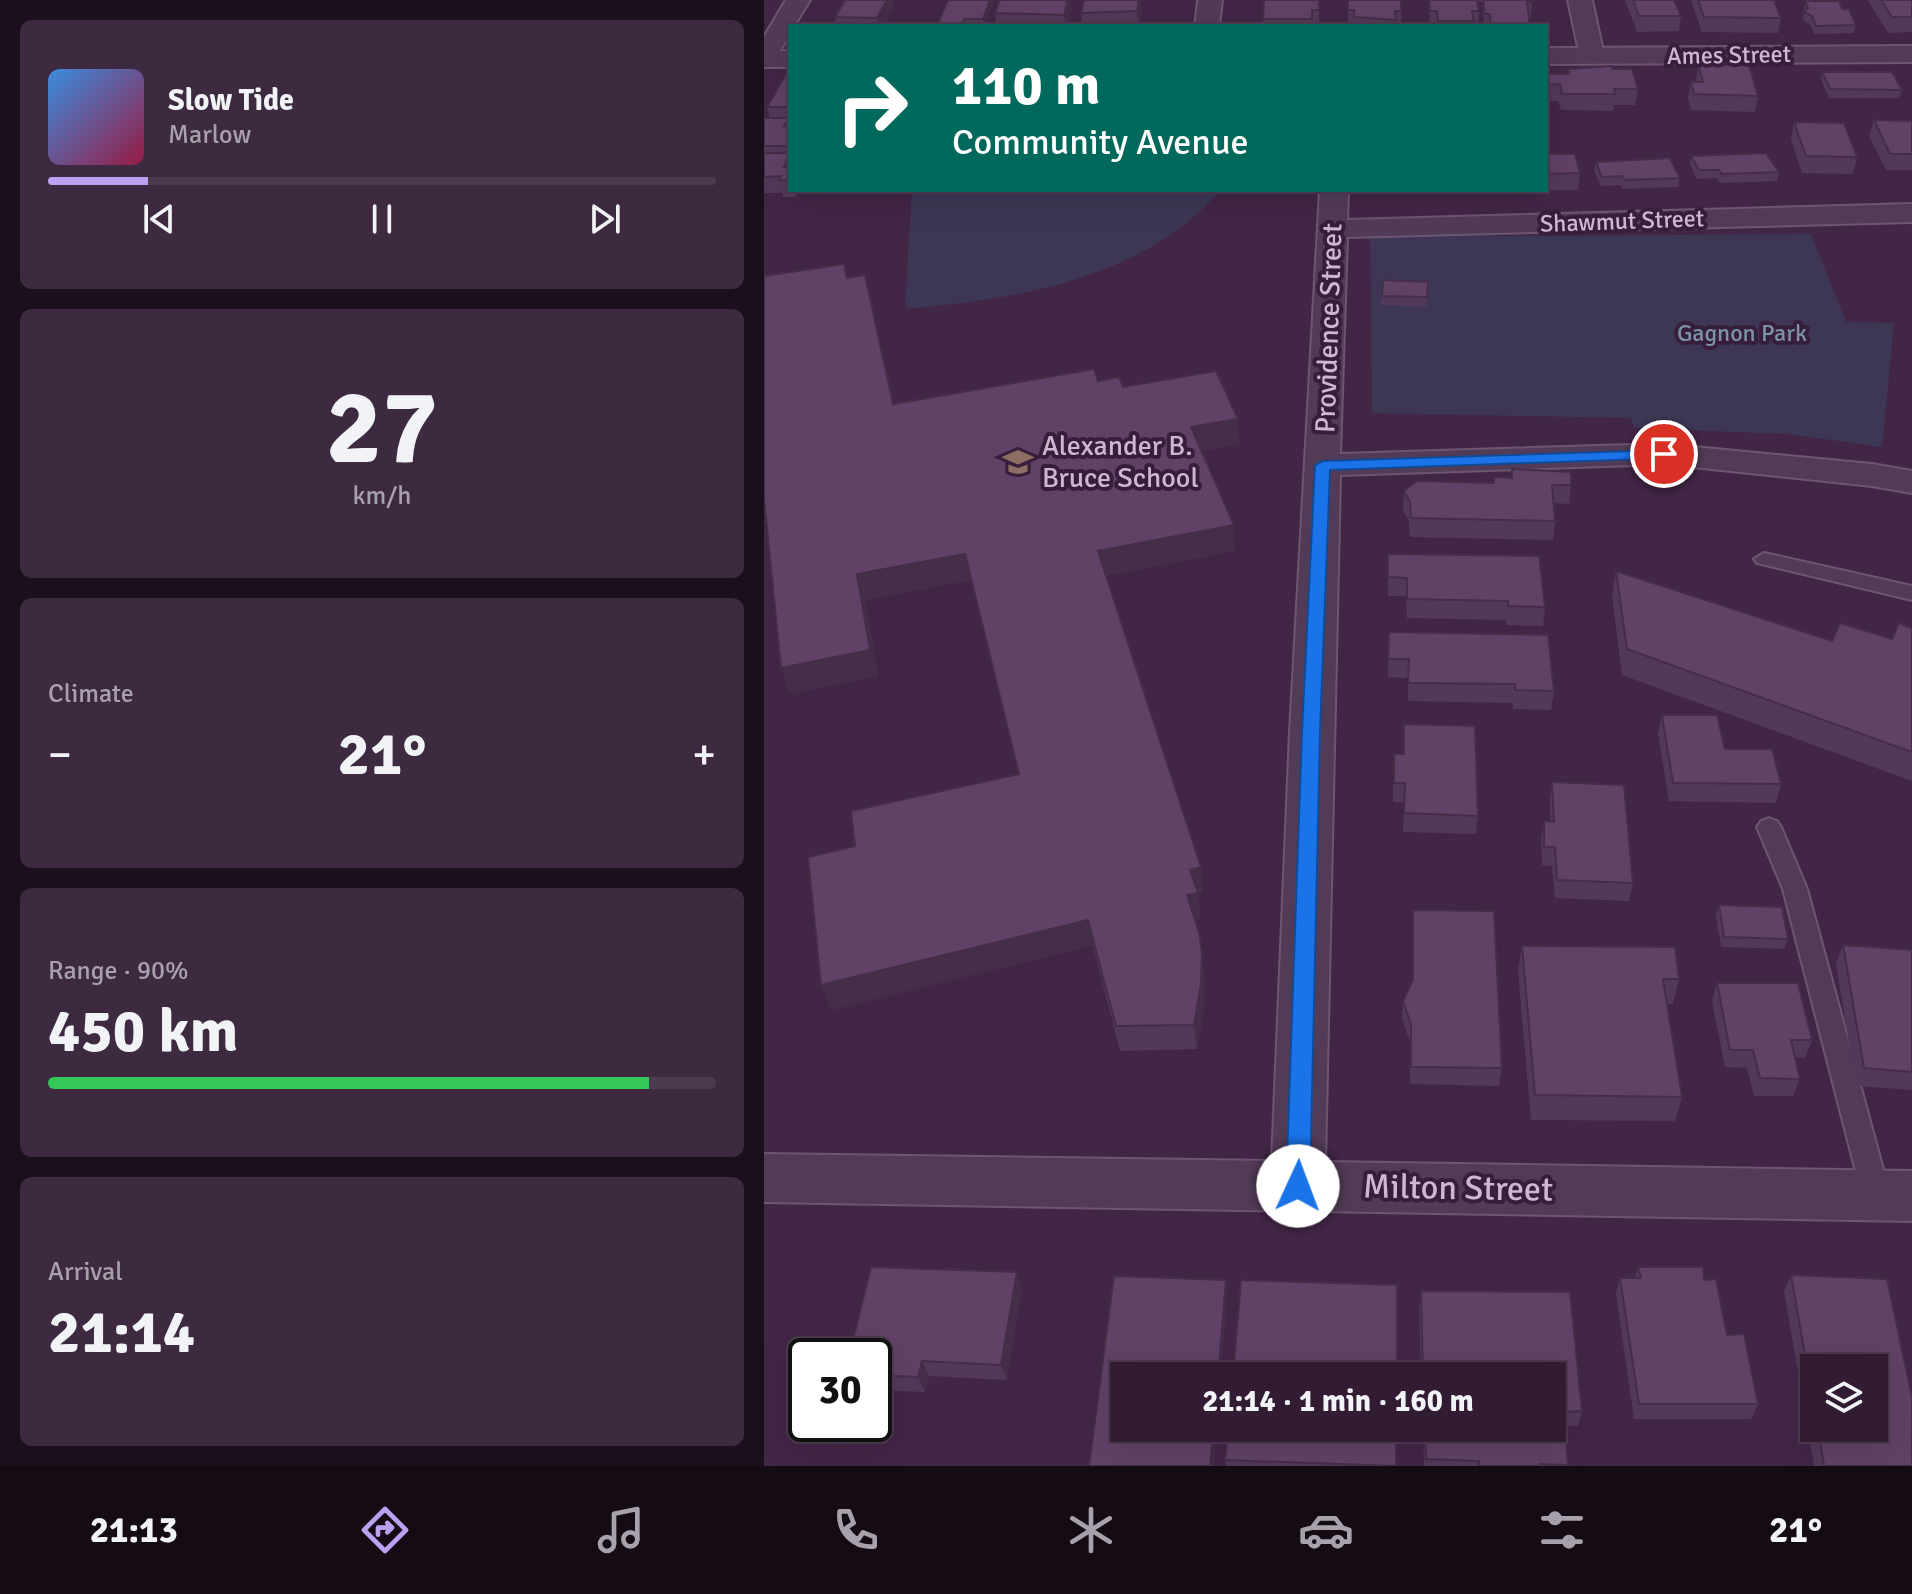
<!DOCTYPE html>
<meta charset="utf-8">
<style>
body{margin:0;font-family:Signika,sans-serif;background:#3d2940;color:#f1f3f6;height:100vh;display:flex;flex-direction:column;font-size:30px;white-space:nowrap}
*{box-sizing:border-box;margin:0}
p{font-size:26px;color:#a8a1ac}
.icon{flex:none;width:44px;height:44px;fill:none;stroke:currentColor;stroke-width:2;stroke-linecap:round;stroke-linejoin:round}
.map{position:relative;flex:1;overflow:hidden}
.drawer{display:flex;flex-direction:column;gap:20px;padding:20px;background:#1c0f1d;width:764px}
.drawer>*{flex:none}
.banner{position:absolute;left:24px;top:24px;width:760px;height:168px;border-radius:0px;box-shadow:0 8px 32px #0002,0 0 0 2px #4d3a4f;background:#00695c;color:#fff;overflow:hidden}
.tools{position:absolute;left:1036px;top:1354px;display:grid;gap:16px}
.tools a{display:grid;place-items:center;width:88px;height:88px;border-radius:0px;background:#321c34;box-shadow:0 8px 32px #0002,0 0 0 2px #4d3a4f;font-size:40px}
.speed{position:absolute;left:24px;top:1338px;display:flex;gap:16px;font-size:40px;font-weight:700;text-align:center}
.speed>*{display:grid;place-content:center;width:104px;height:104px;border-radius:50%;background:#321c34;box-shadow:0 8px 32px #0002,0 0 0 2px #4d3a4f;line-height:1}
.speed .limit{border:4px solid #111;border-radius:12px;background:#fff;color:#111}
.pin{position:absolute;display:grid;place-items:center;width:68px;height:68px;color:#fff;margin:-34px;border:4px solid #fff;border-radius:50%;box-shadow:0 2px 8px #0007}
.me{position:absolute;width:88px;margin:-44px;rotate:2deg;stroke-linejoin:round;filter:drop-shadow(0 0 6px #0008)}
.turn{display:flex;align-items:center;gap:28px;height:168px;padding:0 32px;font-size:36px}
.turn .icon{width:104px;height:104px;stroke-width:2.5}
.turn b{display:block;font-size:56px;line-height:68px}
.big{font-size:60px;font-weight:700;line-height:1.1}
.drawer .card{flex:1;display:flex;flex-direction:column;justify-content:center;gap:12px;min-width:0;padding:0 28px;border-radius:12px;background:#3d2940}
.drawer .dial{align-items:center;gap:0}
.dial b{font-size:104px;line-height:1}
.song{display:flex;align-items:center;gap:24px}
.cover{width:96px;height:96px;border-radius:12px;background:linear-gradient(135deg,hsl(210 70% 55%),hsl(340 70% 35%))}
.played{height:8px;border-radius:4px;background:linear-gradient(90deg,#bca0f2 15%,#4d3a4f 15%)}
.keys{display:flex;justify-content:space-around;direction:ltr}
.heat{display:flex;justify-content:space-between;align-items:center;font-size:44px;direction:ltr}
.charge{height:12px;border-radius:6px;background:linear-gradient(90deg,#34c759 90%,#4d3a4f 0)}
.trip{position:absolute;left:346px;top:1362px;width:456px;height:80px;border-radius:0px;background:#321c34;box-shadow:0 8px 32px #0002,0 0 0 2px #4d3a4f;font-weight:700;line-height:80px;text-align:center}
.tabs{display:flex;height:128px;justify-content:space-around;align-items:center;background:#140b15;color:#a8a1ac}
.tabs .icon{width:56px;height:56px}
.tabs .current{color:#bca0f2}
.tabs b{font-size:36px;color:#f1f3f6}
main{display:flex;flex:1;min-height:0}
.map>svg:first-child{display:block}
.green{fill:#3d3755}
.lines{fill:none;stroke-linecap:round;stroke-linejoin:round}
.service-casing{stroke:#6c5670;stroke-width:4}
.minor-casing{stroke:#6c5670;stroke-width:4}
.tertiary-casing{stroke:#6c5670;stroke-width:4}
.service{fill:#523b56;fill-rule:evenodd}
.minor{fill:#523b56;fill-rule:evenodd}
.tertiary{fill:#523b56;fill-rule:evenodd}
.wall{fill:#533959;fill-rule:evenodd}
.shaded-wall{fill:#442e48}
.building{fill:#614267;stroke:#442e48;stroke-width:2}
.route{fill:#1a73e8;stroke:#114b97;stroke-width:2}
.labels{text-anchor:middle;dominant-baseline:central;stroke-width:8;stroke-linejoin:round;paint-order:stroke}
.far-street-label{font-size:24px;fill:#ccb8cf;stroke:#371f3b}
.far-park-label{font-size:24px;fill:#7c93aa;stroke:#371f3b}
.street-label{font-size:28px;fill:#ccb8cf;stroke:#371f3b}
.poi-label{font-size:28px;fill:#ccb8cf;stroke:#371f3b;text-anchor:start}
.near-street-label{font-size:34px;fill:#ccb8cf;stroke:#371f3b}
</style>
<main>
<section class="drawer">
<div class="card">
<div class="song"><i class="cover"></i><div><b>Slow Tide</b><p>Marlow</p></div></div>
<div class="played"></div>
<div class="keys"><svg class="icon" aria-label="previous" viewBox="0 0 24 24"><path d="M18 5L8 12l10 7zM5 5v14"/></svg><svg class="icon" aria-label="pause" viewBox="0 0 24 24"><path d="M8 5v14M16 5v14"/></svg><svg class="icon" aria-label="next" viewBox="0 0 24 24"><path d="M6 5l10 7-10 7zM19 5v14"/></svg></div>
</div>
<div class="card dial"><b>27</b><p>km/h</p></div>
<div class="card"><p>Climate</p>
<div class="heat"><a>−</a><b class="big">21°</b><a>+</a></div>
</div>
<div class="card"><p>Range · 90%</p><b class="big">450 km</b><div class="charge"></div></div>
<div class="card"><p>Arrival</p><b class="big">21:14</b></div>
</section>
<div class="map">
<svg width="1148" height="1466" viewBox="0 0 1148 1466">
<rect width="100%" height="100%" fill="#422646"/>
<path class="green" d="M148,190H457C378,280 254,299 141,309Z
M1047,234L1082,322L1130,323L1118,447L1024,434L870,428L867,418L608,413L606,237Z"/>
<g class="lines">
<g class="service-casing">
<path id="service" d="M1000,553L1148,586V600L993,563L990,559Z
M1005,818L1013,821L1017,827L1043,889L1126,1195L1122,1204L1112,1208L1102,1204L1098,1195L1019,889L993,827L997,821Z"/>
</g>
<g class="minor-casing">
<path id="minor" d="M22,0H46L30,26H26V34L9,62L0,64V37Z
M434,0H458L455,26H431Z
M804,0H828L840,56L837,61H819L816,56Z
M556,190H584L583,220L1148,204V222L583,237L576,454L900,444L1108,464L1148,471V493L1108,486L900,464L576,475L561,1162L1148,1171V1221L0,1202V1154L508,1161L526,732Z"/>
</g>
<g class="tertiary-casing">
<path id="tertiary" d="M1148,46V62L782,64V48Z
M0,51H26V67H0Z"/>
</g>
<use href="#service" class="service"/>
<use href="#minor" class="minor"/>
<use href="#tertiary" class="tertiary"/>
</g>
<path class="wall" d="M184,0H229V4L220,26H175L174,23Z
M500,0H555V26H499Z
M584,0L637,11V26L584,25Z
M664,0H713L715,11L714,26H666Z
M714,0H771H768L767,18H765L766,26H720L718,2H715Z
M861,0H910L917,16L915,31L873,32Z
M927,0H1010L1017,18L1014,33L938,32Z
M1104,0H1148V32L1124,33Z
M1041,1L1078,9L1092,25L1090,33L1050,34L1046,24L1039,20Z
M130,7L120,26H72L71,17Z
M308,10L303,26H232L231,13Z
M378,11L374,26H318L317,13Z
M934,64L994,96L991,112L927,110L924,98L927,82H932Z
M26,67V190H34L31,197H19L18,193H0V118H6L3,107Z
M804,69H848L874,89L871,105H850L849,111L797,110L794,101H782V74H803Z
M1058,72L1138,90L1135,98H1065L1057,80Z
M1110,120L1148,121V170H1122L1105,136Z
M1030,122L1093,157L1089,174L1038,173L1027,139Z
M782,154L816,173L814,190L733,191V190H782Z
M927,156L1015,172L1013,181L956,183L953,178L933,179L926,164Z
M832,162L916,178L914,187L859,189L857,185L837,186L830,170Z
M640,190H683L640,192Z
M84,278L107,300L130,404L334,381L359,387L476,444L438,451L471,551L342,576L439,892L434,894L436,918L431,920L440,979V1008L433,1049L356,1051L329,945L67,1010L91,846L254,774L207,580L101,600L114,676L26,694L17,668Z
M619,280L664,282L662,307L617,305Z
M653,481L807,485L805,504L790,503L791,521L789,540L646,537L645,521L639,510L640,491Z
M624,554L781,607L779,626L742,625V620L643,618L642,596H624Z
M852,571L1068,641L1128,639L1148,628V781L858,675L848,597Z
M625,632L790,691L787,710L749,709V703L644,701V678L624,677Z
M898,715L961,749L1017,784L1012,803L905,801L894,733Z
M629,772L714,816L712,834L639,832L640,802H629Z
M788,782L869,883L865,901L791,898L788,866L778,865L777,840L780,821L786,822V800Z
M955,905L1024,939L1020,949L957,947L952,915Z
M649,910L738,1068L735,1086L646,1084V1042L638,1018L639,1001L648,982Z
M1079,945L1148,950V1090L1092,1086L1072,963Z
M758,946L915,979L909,1004H903L918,1097L911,1121L767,1120L754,971Z
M953,983L1048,1040L1041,1058L1031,1057L1036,1079L1029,1096H990L983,1068L961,1067L948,1001Z
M874,1267L940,1280L963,1335L994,1404L987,1419H870L852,1294L856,1278H871Z
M1027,1275L1148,1466H1050L1020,1291ZM1050,1368L1110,1428H1050Z
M258,1288L243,1380L165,1376L161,1392L110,1390V1356Z
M657,1291L806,1292L818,1411L814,1426H801L804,1466H660L659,1428H788V1376H657L655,1307Z
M461,1460L632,1466H462Z"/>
<path class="shaded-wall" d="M123,0H129L130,7L120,26H115L113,18Z
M226,0H229V4L220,26L219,19Z
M304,0H307L308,10L303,26H301L300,15Z
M375,0H377L378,11L374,26L373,11Z
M26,156V180L20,167Z
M474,419L476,444L429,453L427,427Z
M470,525L471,551L338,577L334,551Z
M201,554L207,580L101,600L114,676L26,694L17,668L93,574Z
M437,867L439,892L434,894L436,918L426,921L423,895L426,870Z
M324,920L329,945L67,1010L57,985Z
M436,936L440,979V1008L433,1049L430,1025Z
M253,1272L258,1288L243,1380L237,1365Z
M462,1280L463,1296L457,1376H454Z
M158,1361L165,1376L161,1392L154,1377Z
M450,1428H453L450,1466H446Z"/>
<path class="building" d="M81,0H123L113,18L71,17Z
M184,0H226L219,19H200L198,24L174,23Z
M236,0H304L300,15L231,13Z
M320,0H375L373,11L317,13Z
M500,0H555V10H548V19H499Z
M584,0H637V11H631L632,20L590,17V10H584Z
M665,0H713L715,11H708L710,21H674L673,11H666Z
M719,0H768L769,2H763L766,25H727L726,14H721Z
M869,0H910L917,16H875Z
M934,0H1010L1017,18L940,17Z
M1117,0H1148V17H1128Z
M1041,1H1075L1078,9H1085L1092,25L1052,26L1048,16L1040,12L1044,8Z
M934,64L985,65L994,96L930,94L927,82H939Z
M848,66V69H868L874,89H850L851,94H798L796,84L782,85V74H805L804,69Z
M26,67V107H3Z
M1058,72H1128L1138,90L1066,89Z
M0,118H25L20,126H26V143L24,146H0Z
M1110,120L1148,121V154H1126Z
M1030,122L1080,123L1093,157L1042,156Z
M0,153H26L20,167H26V180H15L17,176L0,177Z
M1002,153L1015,172L957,174L955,170H935L927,156Z
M782,154H811L816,173L782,174Z
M906,158L916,178L861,180L858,176L838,177L832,162Z
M80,264L83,278L101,275L129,404L330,369L334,381L355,377L359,387L452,371L474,419L427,427L470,525L334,551L437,867L426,870L434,893L423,895L436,936L438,954L437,983L430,1025L352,1026L324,920L57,985L44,857L91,846L87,811L255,774L201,554L93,574L106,650L17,668L0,498V276Z
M619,280L664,282L663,297L618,296Z
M748,469L807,472V485H788L791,521L647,518L646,502L640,491L653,481L730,483V477L748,478Z
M624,554L775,556L781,607L744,606V601L643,599V578L624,577Z
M852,571L1068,641L1076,623L1128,639L1135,623L1148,628V752L863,649Z
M625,632L784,635L790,691L751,690V684L644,683L645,659H624Z
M898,715H953L961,749H1008L1017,784L909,783Z
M640,724L711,726L714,816L640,813L641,783H630V754H640Z
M788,782L860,785L869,883L793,880L791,847H780V821L790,822Z
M955,905L1018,907L1024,939L960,937Z
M649,910L730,911L738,1068L647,1067V1024L639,1001L649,980Z
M1079,945L1148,950V1072L1100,1068Z
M758,946L911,947L915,979H899L918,1097L771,1095Z
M953,983H1034L1048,1040H1027L1036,1079L996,1078L989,1050H966Z
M107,1267L253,1272L237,1365L158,1361L154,1377L110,1375V1356H85Z
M874,1267H939L940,1280L952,1279L963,1335L980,1334L994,1404H875L856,1278H877Z
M1027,1275L1123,1279L1148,1397V1466H1060L1054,1428H1110V1368H1050V1406Z
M350,1276L462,1280L454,1376H360V1428H450L446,1466H325Z
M477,1280L633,1285V1376H469Z
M657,1291L806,1292L818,1411L800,1412L804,1465L775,1464V1466H715V1461L662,1459L661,1428H788V1376H659Z
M464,1428H632V1466L461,1460Z"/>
<path class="route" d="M900,450L906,451V458L566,470L556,732L546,1186L542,1193L534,1196L526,1193L522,1186L538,732L551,465L559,461Z"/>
<defs>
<g id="school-bare" transform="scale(2.4)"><path d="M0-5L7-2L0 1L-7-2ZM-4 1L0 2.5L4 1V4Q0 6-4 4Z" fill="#8d6e63" stroke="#371f3b" stroke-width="2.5" paint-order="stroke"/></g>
</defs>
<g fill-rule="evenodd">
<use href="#school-bare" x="254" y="462"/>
</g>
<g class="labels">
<g class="far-street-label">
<text transform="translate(965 55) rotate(-1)">Ames Street</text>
<text transform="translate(858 221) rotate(-2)">Shawmut Street</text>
</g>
<g class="far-park-label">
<text x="978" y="333">Gagnon Park</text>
</g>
<g class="street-label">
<text transform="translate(565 328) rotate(-88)">Providence Street</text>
</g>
<g class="poi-label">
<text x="278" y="446">Alexander B.<tspan x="278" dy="32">Bruce School</tspan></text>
</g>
<g class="near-street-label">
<text transform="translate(694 1188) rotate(1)">Milton Street</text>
</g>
</g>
</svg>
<div class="tools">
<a><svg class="icon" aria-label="layers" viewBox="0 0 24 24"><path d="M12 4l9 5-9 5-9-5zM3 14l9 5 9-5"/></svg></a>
</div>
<div class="speed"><div class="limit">30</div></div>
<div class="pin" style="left:900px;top:454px;background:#d93025"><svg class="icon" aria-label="arrive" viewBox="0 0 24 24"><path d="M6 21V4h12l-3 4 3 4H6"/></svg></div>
<svg class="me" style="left:534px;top:1186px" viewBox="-20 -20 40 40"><circle r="19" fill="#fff"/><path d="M0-13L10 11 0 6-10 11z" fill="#1a73e8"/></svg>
<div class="trip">21:14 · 1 min · 160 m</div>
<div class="banner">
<div class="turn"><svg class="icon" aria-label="right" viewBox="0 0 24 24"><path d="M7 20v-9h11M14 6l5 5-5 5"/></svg><div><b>110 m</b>Community Avenue</div></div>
</div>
</div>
</main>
<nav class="tabs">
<b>21:13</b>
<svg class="icon current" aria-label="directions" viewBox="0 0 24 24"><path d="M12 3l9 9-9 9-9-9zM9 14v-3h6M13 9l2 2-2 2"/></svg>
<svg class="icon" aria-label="music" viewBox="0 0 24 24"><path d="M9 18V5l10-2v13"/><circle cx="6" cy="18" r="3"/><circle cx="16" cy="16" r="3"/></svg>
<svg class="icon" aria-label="phone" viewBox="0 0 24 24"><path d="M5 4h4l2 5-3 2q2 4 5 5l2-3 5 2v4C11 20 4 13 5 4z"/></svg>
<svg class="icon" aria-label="climate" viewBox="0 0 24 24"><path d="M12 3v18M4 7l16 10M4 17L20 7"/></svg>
<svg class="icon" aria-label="car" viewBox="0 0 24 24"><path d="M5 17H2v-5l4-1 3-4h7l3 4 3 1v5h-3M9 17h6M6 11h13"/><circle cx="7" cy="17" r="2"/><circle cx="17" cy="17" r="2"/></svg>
<svg class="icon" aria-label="filters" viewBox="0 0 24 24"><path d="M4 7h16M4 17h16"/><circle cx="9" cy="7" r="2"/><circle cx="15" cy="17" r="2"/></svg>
<b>21°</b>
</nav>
